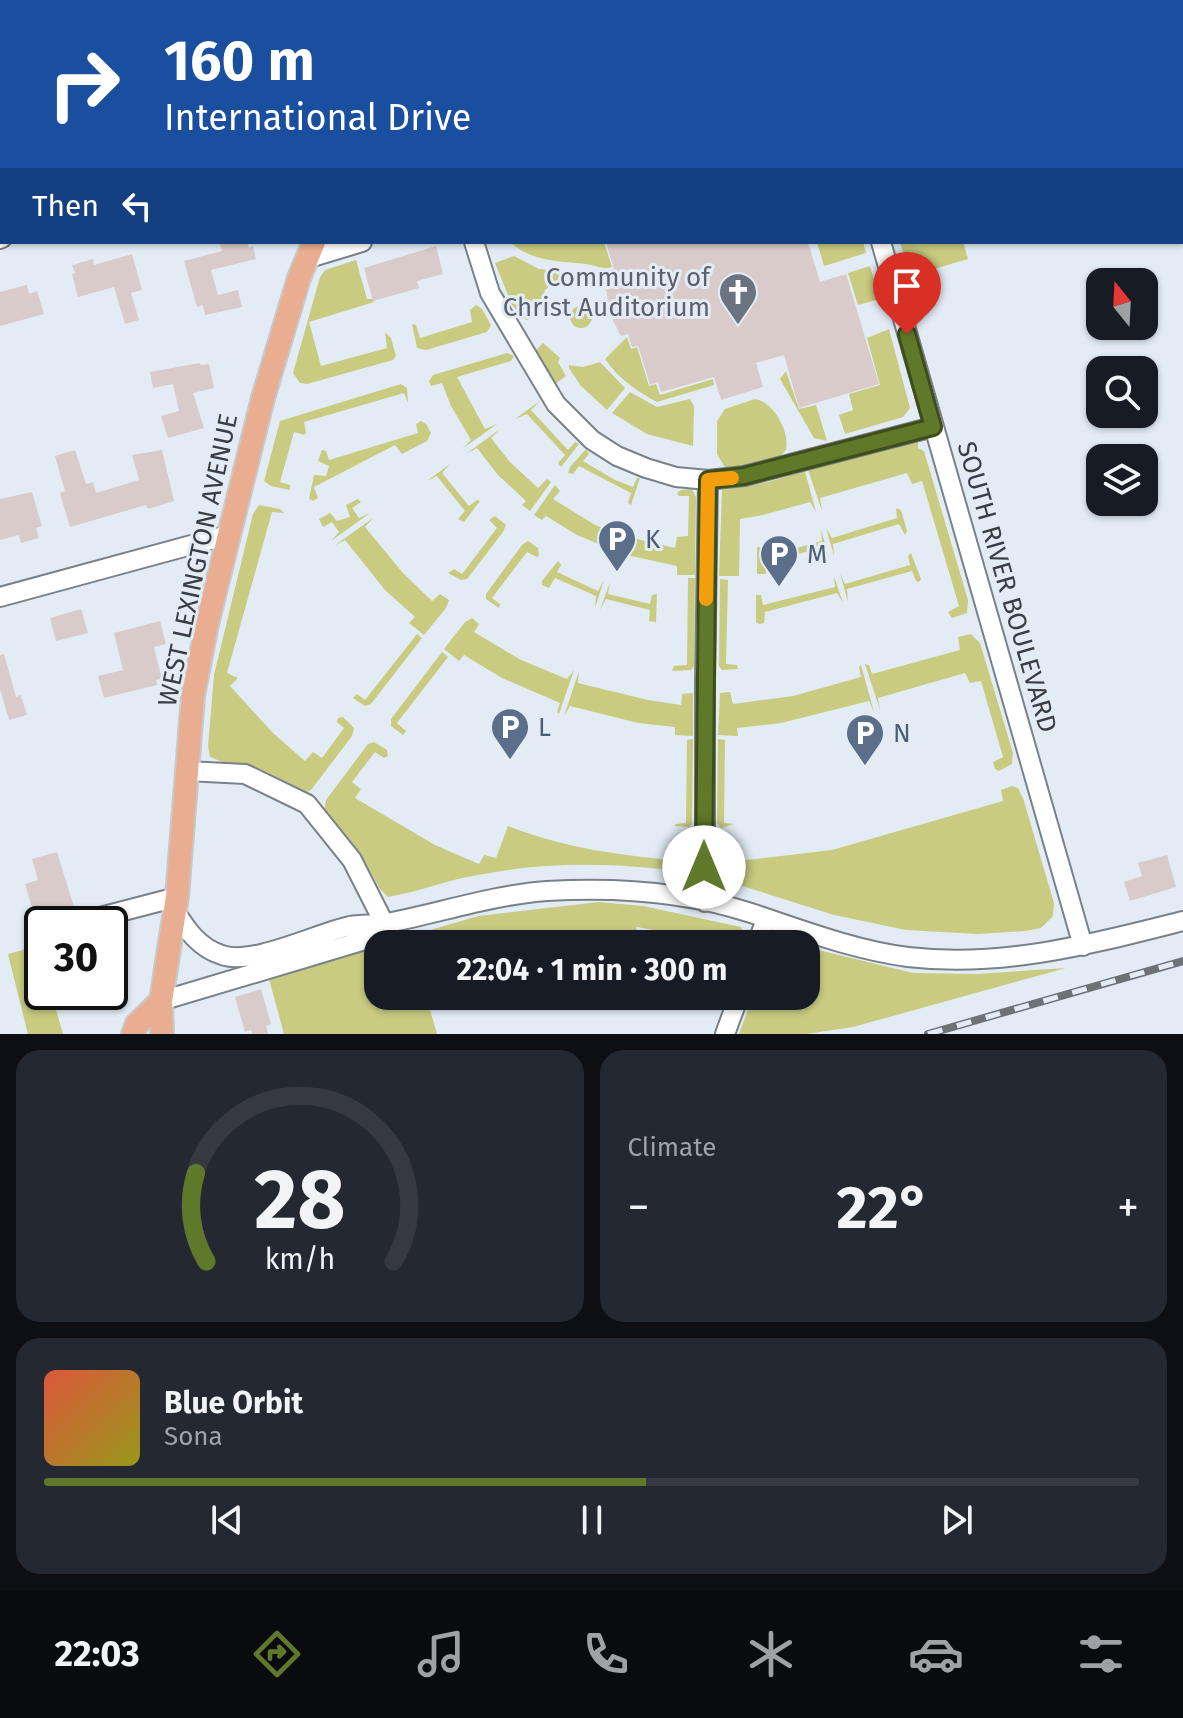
<!DOCTYPE html>
<meta charset="utf-8">
<style>
body{margin:0;font-family:"Fira Sans",sans-serif;background:#242831;color:#f1f3f6;height:100vh;display:flex;flex-direction:column;font-size:30px;white-space:nowrap}
*{box-sizing:border-box;margin:0}
p{font-size:26px;color:#9ea1a6}
.icon{flex:none;width:44px;height:44px;fill:none;stroke:currentColor;stroke-width:2;stroke-linecap:round;stroke-linejoin:round}
.map{position:relative;height:1034px;overflow:hidden}
.panel{display:flex;flex-direction:column;gap:16px;padding:16px;background:#0d0f14;flex:1}
.panel>*{flex:none}
.hud{position:absolute;left:0px;top:0px;width:1184px;height:244px;box-shadow:0 2px 6px #0004;background:#1a4fa0;color:#fff;overflow:hidden}
.needle{width:52px;rotate:342deg}
.controls{position:absolute;left:1086px;top:268px;display:grid;gap:16px}
.controls a{display:grid;place-items:center;width:72px;height:72px;border-radius:16px;background:#171b24;box-shadow:0 2px 6px #0004;font-size:40px}
.speed{position:absolute;left:24px;top:906px;display:flex;gap:16px;font-size:40px;font-weight:700;text-align:center}
.speed>*{display:grid;place-content:center;width:104px;height:104px;border-radius:50%;background:#171b24;box-shadow:0 2px 6px #0004;line-height:1}
.speed .limit{border:4px solid #111;border-radius:12px;background:#fff;color:#111}
.pin{position:absolute;display:grid;place-items:center;width:68px;height:68px;color:#fff;margin:-82px -34px;border-radius:50% 50% 50% 0;rotate:-45deg;box-shadow:0 0 8px #0007}
.pin .icon{rotate:45deg}
.me{position:absolute;width:88px;margin:-44px;rotate:0deg;stroke-linejoin:round;filter:drop-shadow(0 0 6px #0008)}
.turn{display:flex;align-items:center;gap:28px;height:168px;padding:0 32px;font-size:36px}
.turn .icon{width:104px;height:104px;stroke-width:2.5}
.turn b{display:block;font-size:56px;line-height:68px}
.then{display:flex;align-items:center;height:76px;padding:0 32px;background:#0003;gap:16px;font-size:30px}
.big{font-size:60px;font-weight:700;line-height:1.1}
.panel .widget{flex:1;display:flex;flex-direction:column;justify-content:center;gap:12px;min-width:0;padding:0 28px;border-radius:24px;background:#242831}
.panel .dial{align-items:center;gap:0}
.dial svg{height:208px;overflow:visible;fill:none;stroke:#363941;stroke-width:7;stroke-linecap:round;text-anchor:middle}
.dial text{fill:#f1f3f6;stroke:none}
.song{display:flex;align-items:center;gap:24px}
.cover{width:96px;height:96px;border-radius:12px;background:linear-gradient(135deg,hsl(10 70% 55%),hsl(60 70% 35%))}
.played{height:8px;border-radius:4px;background:linear-gradient(90deg,#60782a 55%,#363941 55%)}
.keys{display:flex;justify-content:space-around;direction:ltr}
.heat{display:flex;justify-content:space-between;align-items:center;font-size:44px;direction:ltr}
.panel .tiles{flex:1;display:grid;gap:16px;grid-template-columns:1fr 1fr}
.widget:last-child{grid-column:span 2}
.trip{position:absolute;left:364px;top:930px;width:456px;height:80px;border-radius:24px;background:#171b24;box-shadow:0 2px 6px #0004;font-weight:700;line-height:80px;text-align:center}
.tabs{display:flex;height:128px;justify-content:space-around;align-items:center;background:#090b0e;color:#9ea1a6}
.tabs .icon{width:56px;height:56px}
.tabs .current{color:#60782a}
.tabs b{font-size:36px;color:#f1f3f6}
.map>svg:first-child{display:block}
.green{fill:#c8cb80}
.building{fill:#d9cbc9}
.lines{fill:none;stroke-linecap:round;stroke-linejoin:round}
.minor-casing{stroke:#798189;stroke-width:22}
.major-casing{stroke:#c8c9ca;stroke-width:26}
.minor{stroke:#fff;stroke-width:18}
.major{stroke:#e9ad91;stroke-width:22}
.rail-casing{stroke:#6d7277;stroke-width:8}
.rail{stroke:#e3ecf5;stroke-width:5;stroke-dasharray:15;stroke-linecap:butt}
.route-casing{stroke:#3e4e1b;stroke-width:20}
.route{stroke:#60782a;stroke-width:14}
.slow{stroke:#f59e0b;stroke-width:14}
.labels{text-anchor:middle;dominant-baseline:central;stroke-width:6;stroke-linejoin:round;paint-order:stroke}
.worship-label{font-size:26px;fill:#5b616d;stroke:#e3ecf5;text-anchor:end}
.service-label{font-size:26px;fill:#4e5e75;stroke:#e3ecf5;text-anchor:start}
.street-label{font-size:26px;fill:#3a3d41;stroke:#e3ecf5}
</style>
<div class="map">
<svg width="1183" height="1034" viewBox="0 0 1183 1034">
<rect width="100%" height="100%" fill="#e3ecf5"/>
<path class="green" d="M559,0H789L790,2H560Z
M510,242H604L612,267C602,270 596,265 586,264C558,261 532,262 510,242Z
M817,242H863L866,253L824,266Z
M900,242H963L968,259L910,276Z
M514,256L539,269L561,271L563,276L545,290L536,317L526,320L512,305L495,263Z
M356,260L367,299H373L374,302L309,322L321,366L387,348L385,332L391,338L396,356L393,360L307,384L300,383L293,373L320,277L325,270Z
M870,266L880,299L858,305L848,273Z
M476,305L482,309L491,325L487,332L426,350L417,348L412,324L416,325L420,338L472,322L470,310Z
M570 317a11 11 0 1 1 22 0a11 11 0 1 1-22 0Z
M889,329L910,408L903,417L845,434L839,415L853,410L849,394L880,385L867,338Z
M627,337L631,349L637,347L649,386L656,384L660,395L713,379L714,385L657,402C636,391 618,378 605,359Z
M543,343L560,358L558,362L566,376L551,387L532,354Z
M507,353L514,356L511,361L457,377L485,429L497,424L462,449L471,440L451,406L442,383L431,386L429,381L433,375Z
M600,362L625,388L607,410L581,386L569,368V365L583,367Z
M786,371L799,409L816,405L827,441L814,438L780,379Z
M401,384L407,388L408,403L404,393L304,422L306,433L304,435L294,432L280,482L290,485V490L271,486L264,481L280,421Z
M630,392L657,407L690,399L694,406L693,446L647,434L612,413Z
M755,399C774,402 790,432 786,450L776,460L729,468L724,466L717,454V421L725,409Z
M540,401L531,410L568,450L575,442L579,444L561,467L558,463L565,455L527,414L515,419Z
M421,421L426,424L431,433L427,441L402,454L395,445L314,487L318,498L313,501L309,499L314,475L326,476L329,466L318,461L322,450L326,451L329,460L418,433L416,424Z
M500,429L491,438L510,462L538,488L547,479L551,482L530,511L522,505L526,501L498,475L477,448L466,454Z
M910,441L918,442V448L924,451L968,600L967,613L952,618L948,612L959,606L922,481L912,484L907,473L820,498L822,511L808,470Z
M586,449L589,454L583,461L615,480L633,487L637,478H640L631,505L628,503L631,493L579,466L573,474L568,473L570,467Z
M450,464L442,473L469,506L477,500L480,501L464,522L458,519L465,511L437,476L427,481Z
M805,471L816,512L810,502L763,515L740,519L739,576H719L722,490L768,482Z
M555,485L560,491L553,499L595,525L617,533L621,523H625L611,563L613,550L577,535L546,516L542,520L534,515Z
M692,489L696,497L695,575H677V566L622,554L616,565L627,523L632,526L628,537L675,548L677,537L688,536L689,496H679L677,493L681,490Z
M358,499L361,502L352,508L359,518L370,513L331,541L339,532L332,522L323,527L319,519L330,513L337,521L350,517L346,505Z
M259,505L280,509L284,513L272,512L227,673L238,678L230,686L273,733L305,761L313,752L322,758L344,728L337,722L338,718L343,717L354,728L352,736L311,790L302,794L210,757L208,746L214,675L253,514Z
M896,508L901,510L907,531L905,535L899,524L833,544L834,556L826,528L832,538L897,518Z
M495,516L506,525L503,532L467,579L461,580L448,573L454,569L462,574L497,528L489,520Z
M373,518L365,527L403,573L432,601L440,594L449,600L446,608L424,635L409,623L415,617L385,590L345,540L334,546Z
M821,529L829,558L824,547L765,563L766,574H757V547H762L764,557L822,541Z
M528,541L538,548L539,555L537,557L527,552L492,598L500,604L499,608L486,599V594L522,545Z
M911,553L921,579L919,582L916,581L912,571L847,589L848,602L840,573L845,584L910,565L908,556Z
M558,561L561,565L557,572L598,591L604,580L595,608L596,596L555,578L549,588L542,585V581Z
M834,576L843,603L837,593L765,612L764,623L759,624L756,622V595H761L763,605L835,587Z
M688,578H695L694,666L691,670L672,671L674,666L687,665Z
M720,579L728,580L726,664L737,665L738,669L722,670L719,666Z
M610,582L608,594L650,604L652,595L657,594L656,622L649,621L650,610L606,599L600,610Z
M472,618L479,624L474,632L521,660L567,679L574,670L559,714L557,712L560,703L502,678L464,655L459,661L444,649L465,622Z
M417,634L422,638L371,704L365,706L353,698L357,694L365,700Z
M971,634L980,643L1013,753L1012,764L999,771L995,769L993,762L1003,757L981,681L970,683L965,673L878,698L880,710L865,664L869,665L872,674L960,650L958,637Z
M442,652L448,657L397,723L406,731L403,735L391,726V719Z
M861,665L874,712L869,701L781,723L737,728L738,736L718,735L720,693L730,692L733,704L793,696L861,677L859,667Z
M579,671L578,683L648,700L681,705L682,694L693,693V736L675,735V727L638,723L570,706L564,716Z
M693,739L692,824L689,827L674,826L676,824L686,823L687,740Z
M718,739L725,740L724,823L734,824L721,828L717,823Z
M374,742L387,750L388,756L384,758L375,752L352,782L361,789L355,798L435,845L479,864L484,855L496,858L508,826C563,848 624,856 683,861L684,852L694,854L695,862L687,872C616,863 548,861 478,875C447,880 418,892 388,897L380,889L361,855L324,812L326,800L368,744Z
M1012,786L1018,788L1023,798L1054,903L1053,916L1041,928L1026,931L977,934L906,930L834,915L717,878L714,857L719,851L728,850L730,862L832,850L1003,801L1001,790Z
M599,902L643,906L741,927L745,938L741,944H730L637,927L631,944H383L478,916Z
M38,946L42,960V992H51L63,1034H28L8,954Z
M378,946V996H426L437,1034H284L269,979Z
M806,947L913,973L976,974L1066,968L853,1027L806,1034H739L753,996H806Z"/>
<path class="building" d="M219,242H247L249,248L253,246L256,259L211,270L218,295L238,290L242,307L205,315L203,305L197,307L184,261L222,251Z
M606,242H808L820,282L846,274L879,384L799,408L784,355L756,363L763,387L721,400L714,377L661,392L658,382L650,385L638,346L632,347L628,334L621,336L609,313L606,287L612,285L608,271L614,269Z
M436,246L443,274L417,281L419,288L373,301L364,268Z
M132,254L142,290L131,293L139,320L125,324L114,287L78,297L72,274L75,273L72,265L93,259L94,265Z
M27,285L29,294L37,291L44,314L0,326V292Z
M200,363L201,365L209,364L214,388L193,393L204,428L168,438L161,416L179,411L173,384L153,388L150,372Z
M75,450L86,484L93,482L96,493L139,480L132,455L162,450L174,501L148,509L146,505L70,527L60,493L65,491L55,456Z
M32,492L42,526L36,528L39,538L21,543L19,535L0,540V499Z
M81,609L88,633L56,641L50,618Z
M160,621L166,644L154,647L162,679L156,680L157,685L104,698L98,676L123,670L114,633Z
M4,654L16,697L21,695L27,715L9,720L0,689V655Z
M57,852L74,907L35,918L25,884L38,880L32,859Z
M1167,855L1176,887L1130,901L1124,882L1142,876L1138,863Z
M261,989L271,1024L266,1026L268,1034H252L251,1030L245,1032L235,997Z"/>
<g class="lines">
<g class="minor-casing">
<path id="minor" d="M167,0L168,2
M510,0V2
M812,0L813,2
M1177,2L1183,0
M0,239L2,238
M474,242L490,293L556,404L592,440L617,456L646,468L676,477L708,480L744,476L933,427
M881,242L1083,946
M306,259L362,242
M0,597L228,535
M187,771L245,774L307,804L352,860L384,923
M705,902V682L708,480
M175,911C187,930 199,948 222,955C252,966 317,933 350,926C362,924 375,925 387,923C440,913 492,895 547,891C614,887 687,892 751,913C802,930 854,950 908,957C1003,968 1092,944 1183,921
M77,923L177,897
M757,944L766,919
M161,1001L362,941L384,923
M725,1034L739,996"/>
</g>
<g class="major-casing">
<path id="major" d="M481,2L482,0
M133,1034L137,1024L161,1001
M162,1034L161,1001L177,897L193,696L207,624L263,398L299,278L314,242"/>
</g>
<use href="#minor" class="minor"/>
<use href="#major" class="major"/>
<g class="rail-casing">
<path id="rail" d="M928,1034L1183,961"/>
</g>
<use href="#rail" class="rail"/>
</g>
<g class="lines">
<g class="route-casing">
<path id="route" d="M704,867L708,480L744,476L933,427L907,334"/>
</g>
<use href="#route" class="route"/>
<path class="slow" d="M706,599L708,480L732,478"/>
</g>
<defs>
<g id="church-pin" transform="scale(2)"><path d="M0 17L-7.5 6A9.5 9.5 0 1 1 7.5 6Z" fill="#6b7280" stroke="#e3ecf5"/><path d="M-1.2-6h2.4v3.5h3.3v2.4h-3.3V6h-2.4V-.1h-3.3v-2.4h3.3Z" fill="#fff"/></g>
<g id="parking-pin" transform="scale(2)"><path d="M0 17L-7.5 6A9.5 9.5 0 1 1 7.5 6Z" fill="#5c6f8a" stroke="#e3ecf5"/><path d="M-3.5-5.5H1a3.5 3.5 0 0 1 0 7H-1V5.5H-3.5ZM-1-3.4V-.6H.8a1.4 1.4 0 0 0 0-2.8Z" fill="#fff"/></g>
</defs>
<g fill-rule="evenodd">
<use href="#church-pin" x="738" y="292"/>
<use href="#parking-pin" x="617" y="539"/>
<use href="#parking-pin" x="779" y="554"/>
<use href="#parking-pin" x="510" y="727"/>
<use href="#parking-pin" x="865" y="733"/>
</g>
<g class="labels">
<g class="worship-label">
<text x="710" y="277">Community of<tspan x="710" dy="30">Christ Auditorium</tspan></text>
</g>
<g class="service-label">
<text x="645" y="539">K</text>
<text x="807" y="554">M</text>
<text x="538" y="727">L</text>
<text x="893" y="733">N</text>
</g>
<g class="street-label">
<text transform="translate(198 560) rotate(-78)">WEST LEXINGTON AVENUE</text>
<text transform="translate(1007 587) rotate(74)">SOUTH RIVER BOULEVARD</text>
</g>
</g>
</svg>
<div class="controls">
<a><svg class="needle" viewBox="-14 -14 28 28"><path d="M0-13l5 13h-10z" fill="#e53935"/><path d="M0 13l5-13h-10z" fill="#9ea1a6"/></svg></a>
<a><svg class="icon" aria-label="search" viewBox="0 0 24 24"><circle cx="10" cy="10" r="6"/><path d="M15 15l6 6"/></svg></a>
<a><svg class="icon" aria-label="layers" viewBox="0 0 24 24"><path d="M12 4l9 5-9 5-9-5zM3 14l9 5 9-5"/></svg></a>
</div>
<div class="speed"><div class="limit">30</div></div>
<div class="pin" style="left:907px;top:334px;background:#d93025"><svg class="icon" aria-label="arrive" viewBox="0 0 24 24"><path d="M6 21V4h12l-3 4 3 4H6"/></svg></div>
<svg class="me" style="left:704px;top:867px" viewBox="-20 -20 40 40"><circle r="19" fill="#fff"/><path d="M0-13L10 11 0 6-10 11z" fill="#60782a"/></svg>
<div class="trip">22:04 · 1 min · 300 m</div>
<div class="hud">
<div class="turn"><svg class="icon" aria-label="right" viewBox="0 0 24 24"><path d="M7 20v-9h11M14 6l5 5-5 5"/></svg><div><b>160 m</b>International Drive</div></div>
<div class="then">Then<svg class="icon" aria-label="left" viewBox="0 0 24 24"><path d="M17 20v-9H6M10 6l-5 5 5 5"/></svg></div>
</div>
</div>
<section class="panel">
<div class="tiles">
<div class="widget dial"><svg viewBox="0 0 100 80">
<path d="M14 69A42 42 0 1 1 86 69"/>
<path d="M14 69A42 42 0 0 1 10 35" stroke="#60782a"/>
<text x="50" y="56" font-size="32" font-weight="700">28</text>
<text x="50" y="72" font-size="11">km/h</text>
</svg></div>
<div class="widget"><p>Climate</p>
<div class="heat"><a>−</a><b class="big">22°</b><a>+</a></div>
</div>
<div class="widget">
<div class="song"><i class="cover"></i><div><b>Blue Orbit</b><p>Sona</p></div></div>
<div class="played"></div>
<div class="keys"><svg class="icon" aria-label="previous" viewBox="0 0 24 24"><path d="M18 5L8 12l10 7zM5 5v14"/></svg><svg class="icon" aria-label="pause" viewBox="0 0 24 24"><path d="M8 5v14M16 5v14"/></svg><svg class="icon" aria-label="next" viewBox="0 0 24 24"><path d="M6 5l10 7-10 7zM19 5v14"/></svg></div>
</div>
</div>
</section>
<nav class="tabs">
<b>22:03</b>
<svg class="icon current" aria-label="directions" viewBox="0 0 24 24"><path d="M12 3l9 9-9 9-9-9zM9 14v-3h6M13 9l2 2-2 2"/></svg>
<svg class="icon" aria-label="music" viewBox="0 0 24 24"><path d="M9 18V5l10-2v13"/><circle cx="6" cy="18" r="3"/><circle cx="16" cy="16" r="3"/></svg>
<svg class="icon" aria-label="phone" viewBox="0 0 24 24"><path d="M5 4h4l2 5-3 2q2 4 5 5l2-3 5 2v4C11 20 4 13 5 4z"/></svg>
<svg class="icon" aria-label="climate" viewBox="0 0 24 24"><path d="M12 3v18M4 7l16 10M4 17L20 7"/></svg>
<svg class="icon" aria-label="car" viewBox="0 0 24 24"><path d="M5 17H2v-5l4-1 3-4h7l3 4 3 1v5h-3M9 17h6M6 11h13"/><circle cx="7" cy="17" r="2"/><circle cx="17" cy="17" r="2"/></svg>
<svg class="icon" aria-label="filters" viewBox="0 0 24 24"><path d="M4 7h16M4 17h16"/><circle cx="9" cy="7" r="2"/><circle cx="15" cy="17" r="2"/></svg>
</nav>
